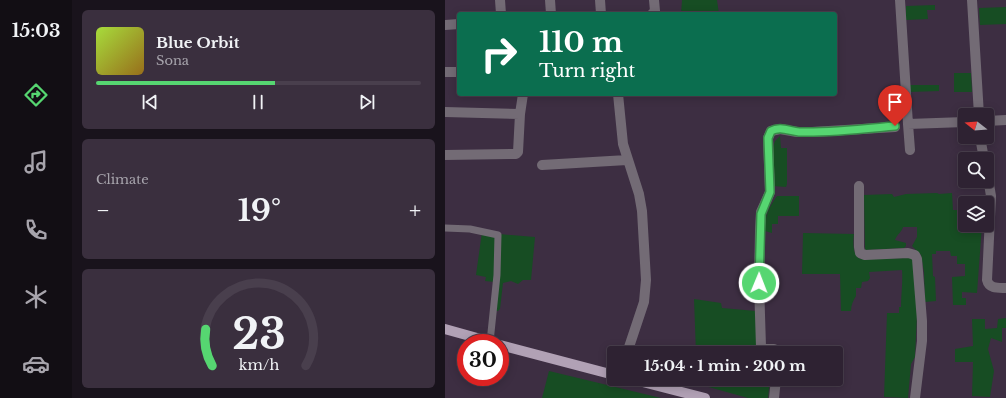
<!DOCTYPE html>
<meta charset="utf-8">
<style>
body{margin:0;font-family:"Libre Baskerville",serif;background:#3a2f3e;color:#f1f3f6;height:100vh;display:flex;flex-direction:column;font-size:15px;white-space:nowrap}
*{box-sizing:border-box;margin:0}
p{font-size:13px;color:#a7a4ac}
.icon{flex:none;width:22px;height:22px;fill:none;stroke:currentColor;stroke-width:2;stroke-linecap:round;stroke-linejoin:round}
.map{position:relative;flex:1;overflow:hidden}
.details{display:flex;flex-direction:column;gap:10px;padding:10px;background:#19131c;width:373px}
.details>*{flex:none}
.hud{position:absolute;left:12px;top:12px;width:380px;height:84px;border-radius:4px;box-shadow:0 2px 10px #0003,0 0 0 1px #493f4d;background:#0b6e4f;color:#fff;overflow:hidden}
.needle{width:26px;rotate:287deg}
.controls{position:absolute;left:513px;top:108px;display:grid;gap:8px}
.controls a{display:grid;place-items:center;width:36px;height:36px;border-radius:4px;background:#2e2232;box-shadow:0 2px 10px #0003,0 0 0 1px #493f4d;font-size:20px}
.speed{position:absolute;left:12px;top:334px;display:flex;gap:8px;font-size:20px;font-weight:700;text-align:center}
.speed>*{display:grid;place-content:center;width:52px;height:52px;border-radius:50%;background:#2e2232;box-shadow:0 2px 10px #0003,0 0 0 1px #493f4d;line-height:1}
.speed .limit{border:6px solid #d22;background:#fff;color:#111}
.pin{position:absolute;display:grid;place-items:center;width:34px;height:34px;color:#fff;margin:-41px -17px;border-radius:50% 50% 50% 0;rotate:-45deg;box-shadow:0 0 4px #0007}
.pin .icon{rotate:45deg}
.me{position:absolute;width:44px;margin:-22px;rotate:1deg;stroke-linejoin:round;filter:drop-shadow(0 0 3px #0008)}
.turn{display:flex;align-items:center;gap:14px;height:84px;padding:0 16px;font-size:18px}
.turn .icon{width:52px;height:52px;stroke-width:2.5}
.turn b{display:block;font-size:28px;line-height:34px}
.big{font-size:30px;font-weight:700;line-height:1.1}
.details .card{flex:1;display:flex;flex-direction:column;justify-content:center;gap:6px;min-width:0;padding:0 14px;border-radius:6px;background:#3a2f3e}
.details .dial{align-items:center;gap:0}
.dial svg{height:104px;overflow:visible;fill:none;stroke:#493f4d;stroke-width:7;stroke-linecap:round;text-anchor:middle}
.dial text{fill:#f1f3f6;stroke:none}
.song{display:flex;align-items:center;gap:12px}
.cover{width:48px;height:48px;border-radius:6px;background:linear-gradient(135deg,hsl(80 70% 55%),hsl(40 70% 35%))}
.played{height:4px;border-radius:2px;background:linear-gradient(90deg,#56d671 55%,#493f4d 55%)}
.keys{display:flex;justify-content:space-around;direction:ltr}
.heat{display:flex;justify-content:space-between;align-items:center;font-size:22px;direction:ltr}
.trip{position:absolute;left:162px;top:346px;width:236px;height:40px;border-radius:4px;background:#2e2232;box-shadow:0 2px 10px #0003,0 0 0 1px #493f4d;font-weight:700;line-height:40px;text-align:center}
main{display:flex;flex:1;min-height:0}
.tab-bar{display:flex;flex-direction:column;width:72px;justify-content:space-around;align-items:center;background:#120e14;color:#a7a4ac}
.tab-bar .icon{width:28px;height:28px}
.tab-bar .on{color:#56d671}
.tab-bar b{font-size:18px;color:#f1f3f6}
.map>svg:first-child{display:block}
.green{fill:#174d23}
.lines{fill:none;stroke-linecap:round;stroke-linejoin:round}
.pedestrian{stroke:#736b75;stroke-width:7}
.minor{stroke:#736b75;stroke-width:10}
.primary{stroke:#b1a1b5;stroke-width:10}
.route-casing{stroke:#388b49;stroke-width:10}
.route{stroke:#56d671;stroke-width:7}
</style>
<main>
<nav class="tab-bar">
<b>15:03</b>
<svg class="icon on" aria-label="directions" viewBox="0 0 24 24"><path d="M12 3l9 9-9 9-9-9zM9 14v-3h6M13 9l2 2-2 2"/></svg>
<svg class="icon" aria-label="music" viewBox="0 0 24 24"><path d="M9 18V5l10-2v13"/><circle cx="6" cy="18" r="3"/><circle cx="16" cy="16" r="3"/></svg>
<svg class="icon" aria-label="phone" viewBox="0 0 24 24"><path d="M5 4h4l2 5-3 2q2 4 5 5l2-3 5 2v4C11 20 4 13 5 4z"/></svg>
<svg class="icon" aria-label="climate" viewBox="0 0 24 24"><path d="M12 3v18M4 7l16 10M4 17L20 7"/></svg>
<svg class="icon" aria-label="car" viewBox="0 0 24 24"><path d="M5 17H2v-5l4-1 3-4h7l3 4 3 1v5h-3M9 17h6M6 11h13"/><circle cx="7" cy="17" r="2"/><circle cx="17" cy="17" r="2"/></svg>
</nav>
<section class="details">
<div class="card">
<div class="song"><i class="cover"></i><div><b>Blue Orbit</b><p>Sona</p></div></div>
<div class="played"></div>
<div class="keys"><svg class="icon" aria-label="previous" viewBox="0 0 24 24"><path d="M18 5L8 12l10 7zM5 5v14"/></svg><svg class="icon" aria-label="pause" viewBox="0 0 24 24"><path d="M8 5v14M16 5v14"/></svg><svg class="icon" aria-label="next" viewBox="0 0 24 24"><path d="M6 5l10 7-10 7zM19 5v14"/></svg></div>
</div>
<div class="card"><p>Climate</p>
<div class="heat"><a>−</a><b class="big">19°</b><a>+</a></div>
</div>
<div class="card dial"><svg viewBox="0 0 100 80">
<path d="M14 69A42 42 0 1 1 86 69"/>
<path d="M14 69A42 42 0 0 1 9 41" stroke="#56d671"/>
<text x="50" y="56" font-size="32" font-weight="700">23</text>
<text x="50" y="72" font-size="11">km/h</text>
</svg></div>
</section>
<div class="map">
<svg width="561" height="398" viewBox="0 0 561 398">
<rect width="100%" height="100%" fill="#3d2e42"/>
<path class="green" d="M237,0H272L274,14H236Z
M490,5V10H482L483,19L461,20V6Z
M561,7V24L535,25L534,8Z
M509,73H526L527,92H509Z
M464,85H494V91L464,92Z
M335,136L336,148H342V184L341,187L328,186V147L330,141Z
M492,193L494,194L507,193L508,210H514L515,212L517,213V232H531V225H537L532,293L517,292V298H521V305H508L507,277L520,276V264H512V256H506L505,251H491V254H487L488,276L490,277L491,301L480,302L479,272L476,255L467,246L472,237V227H458C457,232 452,234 450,240L461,243V246L459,248L421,250L420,249L419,195L447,194L449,197L461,194Z
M332,196H354V216H333V224H327V233L320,231C320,215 323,209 332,196Z
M37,232L53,235L50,282L40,281L41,277L31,275Z
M358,233L409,234C408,241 407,256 416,259L468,258L472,314L470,357L466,364L463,398L439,397L442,313H454V307H456C456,294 458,283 457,270L424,272L425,278L423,281L417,282L416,288H411V296C408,301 406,305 406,311H396L395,274H357Z
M54,234L90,237L86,280H78L73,284L66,281L58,283L55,309L53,311H50Z
M249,299L276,303L277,308L311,311L312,353H251Z
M561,318V328H557V342L546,338L543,349L549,371L545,397L527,396L528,362H510V349L528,346L527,319H540V329L552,328L553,319Z
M104,371L216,398H97Z
M252,379H325L323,398H303L253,384Z"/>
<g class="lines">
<path class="pedestrian" d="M0,228L25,229L53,235L52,275L45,342"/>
<path class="minor" d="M55,0L56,14
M105,0L106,14
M155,0L156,14
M455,0L463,124
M527,0L534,115
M207,14L210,11L209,0
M0,25L14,24
M0,72H14
M173,94L178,144L194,194L197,211L201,280L199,302L182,353
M0,112L75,114
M542,121L561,120
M535,137L539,159
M465,150L463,124L520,122
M0,155L71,154L73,152L75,114L78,94
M97,165L182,160
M542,172L546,196L542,280C544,289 553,288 561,288
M414,186V247L415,253L420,255L463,253L470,255L472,259L477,321V341L470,398
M332,353L329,349H318L316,347L314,283L315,231L316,212L325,192L323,138L326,131L335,129L352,132H367L450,127
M329,398L331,379"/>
<path class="primary" d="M0,329L50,343
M55,345L169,375
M186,379L260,398"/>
</g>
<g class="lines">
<g class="route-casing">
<path id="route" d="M314,283L316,214L325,192L323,138L326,131C335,126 344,131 354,132C385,133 418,129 450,126"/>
</g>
<use href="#route" class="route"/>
</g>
</svg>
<div class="controls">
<a><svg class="needle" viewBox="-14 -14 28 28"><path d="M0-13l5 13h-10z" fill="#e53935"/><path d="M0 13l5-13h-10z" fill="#a7a4ac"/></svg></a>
<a><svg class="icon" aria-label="search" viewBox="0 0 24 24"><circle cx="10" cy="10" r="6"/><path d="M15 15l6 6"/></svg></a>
<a><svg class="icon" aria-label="layers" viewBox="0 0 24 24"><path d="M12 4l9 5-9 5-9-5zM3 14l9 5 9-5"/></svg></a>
</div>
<div class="speed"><div class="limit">30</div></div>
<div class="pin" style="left:450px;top:126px;background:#d93025"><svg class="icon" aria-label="arrive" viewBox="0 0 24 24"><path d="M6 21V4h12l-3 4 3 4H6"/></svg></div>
<svg class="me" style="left:314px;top:283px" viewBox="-20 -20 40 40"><circle r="17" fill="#56d671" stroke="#fff" stroke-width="3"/><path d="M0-11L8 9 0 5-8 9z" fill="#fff"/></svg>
<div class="trip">15:04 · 1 min · 200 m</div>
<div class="hud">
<div class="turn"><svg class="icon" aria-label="right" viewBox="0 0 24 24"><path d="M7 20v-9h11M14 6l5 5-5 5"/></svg><div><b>110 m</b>Turn right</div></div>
</div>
</div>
</main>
